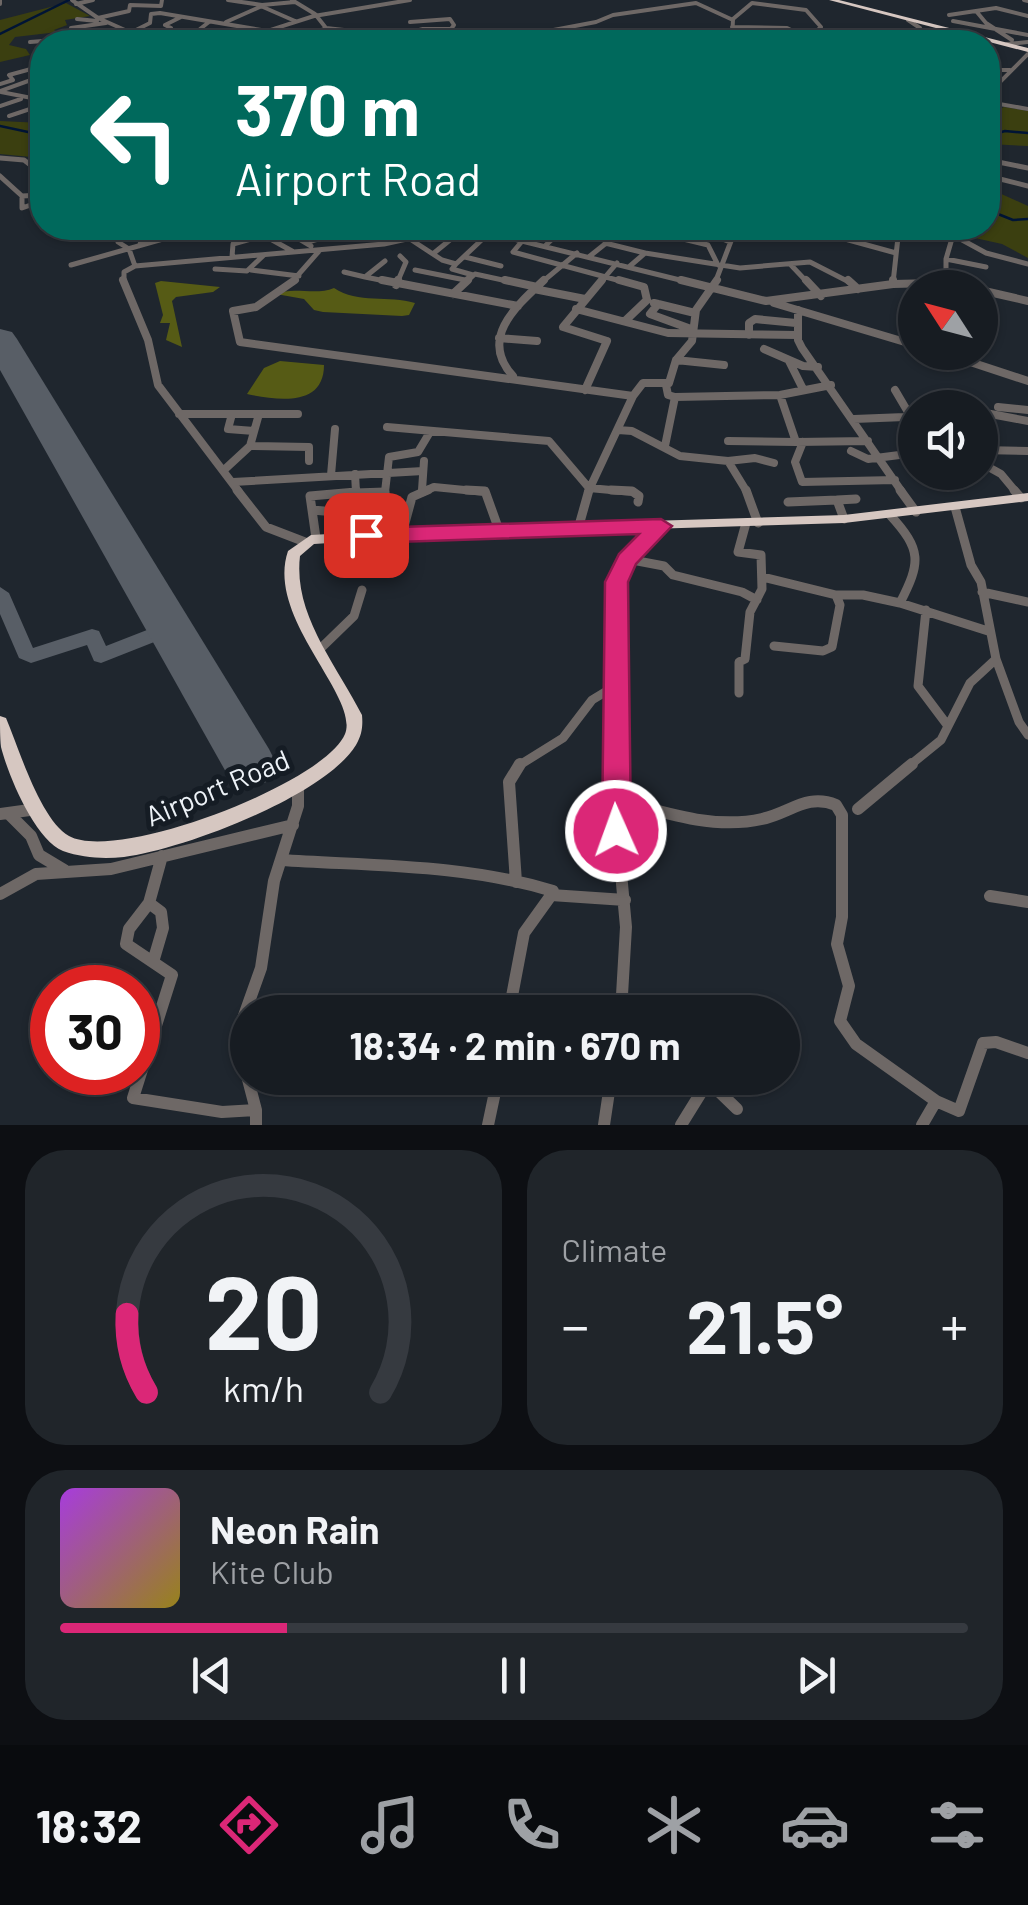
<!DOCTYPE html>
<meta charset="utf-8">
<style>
body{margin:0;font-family:Barlow,sans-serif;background:#20252a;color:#f1f3f6;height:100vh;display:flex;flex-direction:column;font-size:38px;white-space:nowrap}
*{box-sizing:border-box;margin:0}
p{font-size:32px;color:#9ea1a5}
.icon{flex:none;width:55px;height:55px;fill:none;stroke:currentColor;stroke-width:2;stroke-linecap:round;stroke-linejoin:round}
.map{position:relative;height:1125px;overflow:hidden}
.drawer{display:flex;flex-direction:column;gap:25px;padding:25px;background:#0d0f13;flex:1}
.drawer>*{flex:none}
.top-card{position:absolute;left:30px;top:30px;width:970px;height:210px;border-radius:40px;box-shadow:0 2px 8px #0004,0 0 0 2px #363a40;background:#00695c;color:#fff;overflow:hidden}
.needle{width:65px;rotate:306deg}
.buttons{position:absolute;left:898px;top:270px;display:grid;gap:20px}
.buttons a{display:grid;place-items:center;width:100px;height:100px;border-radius:50%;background:#171c22;box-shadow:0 2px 8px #0004,0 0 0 2px #363a40;font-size:50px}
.speed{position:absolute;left:30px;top:965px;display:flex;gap:20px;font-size:50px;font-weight:700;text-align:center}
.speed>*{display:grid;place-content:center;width:130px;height:130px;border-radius:50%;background:#171c22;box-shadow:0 2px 8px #0004,0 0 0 2px #363a40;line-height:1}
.speed .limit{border:15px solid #d22;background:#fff;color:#111}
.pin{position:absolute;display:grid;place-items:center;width:85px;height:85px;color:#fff;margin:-42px;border-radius:20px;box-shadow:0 5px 15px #0006}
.me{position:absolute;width:110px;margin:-55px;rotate:358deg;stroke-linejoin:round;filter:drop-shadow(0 0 8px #0008)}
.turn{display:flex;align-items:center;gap:35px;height:210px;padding:0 40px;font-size:45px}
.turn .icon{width:130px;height:130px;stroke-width:2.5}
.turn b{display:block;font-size:70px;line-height:85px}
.big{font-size:75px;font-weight:700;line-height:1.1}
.drawer .widget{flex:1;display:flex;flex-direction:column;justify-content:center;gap:15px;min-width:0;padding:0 35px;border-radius:40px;background:#20252a}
.drawer .dial{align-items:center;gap:0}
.dial svg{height:260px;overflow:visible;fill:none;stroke:#363a40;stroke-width:7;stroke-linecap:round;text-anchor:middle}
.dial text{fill:#f1f3f6;stroke:none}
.song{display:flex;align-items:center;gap:30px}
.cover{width:120px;height:120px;border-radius:15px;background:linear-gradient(135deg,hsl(280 70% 55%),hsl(50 70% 35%))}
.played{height:10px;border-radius:5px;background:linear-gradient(90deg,#db2777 25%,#363a40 25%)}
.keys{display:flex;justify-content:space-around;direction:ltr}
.heat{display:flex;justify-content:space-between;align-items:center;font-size:55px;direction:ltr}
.drawer .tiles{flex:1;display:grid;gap:25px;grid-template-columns:1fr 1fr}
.widget:last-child{grid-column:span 2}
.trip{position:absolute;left:230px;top:995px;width:570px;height:100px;border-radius:50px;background:#171c22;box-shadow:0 2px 8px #0004,0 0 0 2px #363a40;font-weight:700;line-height:100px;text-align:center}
.menu{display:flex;height:160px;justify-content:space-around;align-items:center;background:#090b0e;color:#9ea1a5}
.menu .icon{width:70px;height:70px}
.menu .active{color:#db2777}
.menu b{font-size:45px;color:#f1f3f6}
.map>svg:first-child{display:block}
.green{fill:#3b3f10}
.forest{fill:#565b15}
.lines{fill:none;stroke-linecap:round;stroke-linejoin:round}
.stream{stroke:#001435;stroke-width:2.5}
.taxiway{fill:#585e66;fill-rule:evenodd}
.runway{fill:#585e66;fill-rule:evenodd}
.minor-far4{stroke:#6e6866;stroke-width:4}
.minor-far3{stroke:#6e6866;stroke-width:5}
.minor-far2{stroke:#6e6866;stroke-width:8}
.minor-far1{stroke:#6e6866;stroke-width:9}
.minor{stroke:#6e6866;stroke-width:12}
.highway{fill:#d6c7c1;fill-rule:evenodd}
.route{fill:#db2777;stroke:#8e194d;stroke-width:2.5}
.labels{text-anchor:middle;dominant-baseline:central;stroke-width:10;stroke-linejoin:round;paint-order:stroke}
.street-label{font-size:28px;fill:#edf2f7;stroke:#151c24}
</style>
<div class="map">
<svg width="1028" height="1125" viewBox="0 0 1028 1125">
<rect width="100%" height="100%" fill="#1f262e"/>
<path class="green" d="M66,3L90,16L65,20L67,25L54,30L58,32L15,37L9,45L26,49L30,55L0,62V20Z
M1004,107L1028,111V146L988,144V116Z
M0,121L42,123V158L0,154Z
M988,188L1028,206V258L1002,244L966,236L957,230L988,228Z"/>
<path class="forest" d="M161,281L220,287L213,292L176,297L172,301L182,347L166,340L170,323H160L163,315L155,283Z
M334,288C358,304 389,295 415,303L409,315L402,316L323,312L314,310L304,299L276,294C294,286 315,296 334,288Z
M280,361L324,365C324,408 276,400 247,394L264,368Z"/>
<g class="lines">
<path class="stream" d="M0,34L69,0
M0,126L42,135
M988,136L1005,131L1028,133
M988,210L1013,220L1028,219"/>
<path class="taxiway" d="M0,587L9,593L33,648L92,629L99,631L106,646L170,621L177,623L179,628L177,633L101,663L94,661L87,645L31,663L19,658L0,614Z"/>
<path class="runway" d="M0,329L12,332L17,339L269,749L277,765L269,781L250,788L231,781L0,370Z"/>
<path class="minor-far4" d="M0,0V4
M72,0L98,18L152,42
M228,0L262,5L295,2
M292,0L315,14L326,28L294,42
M1024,0L1028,1
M76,4L93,0
M263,7L295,21
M976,11L986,23L1012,40
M949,15L996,8L1028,16
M98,18L129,11L130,5L161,6L162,0
M77,19L97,21
M953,21L1028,35
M226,22L262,6
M410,22L450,19L454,25L451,29
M732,27L787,28L815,42
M71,28L106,23
M326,28L362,32L374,42
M250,38L271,42
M149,41L168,35L164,33L171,28L165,25L181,17
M30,42L83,38
M78,42L136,30L150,23L151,14L160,13L267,31
M180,42L200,36V29L209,22
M233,42L314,16L410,0
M311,42H329
M374,42L423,29H451
M435,42L448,37L451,29
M490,42L596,22L613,15L696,3L733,20
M732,42L733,19L752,3L806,10L821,27L810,37
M896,42L920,28L908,20
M1007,44L1028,42
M988,70H1010
M0,84L13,80L9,75L42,66
M0,91L42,76
M1,92L42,100
M988,94L1028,54
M988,102L1028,109
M0,106L21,99
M9,116L42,105"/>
<path class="minor-far3" d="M0,158L24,160L42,174
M988,160L1028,168
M0,176L22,196V208L42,201
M988,176L1028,186
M22,196L42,195
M36,219L42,217
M115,228L118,242L129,249L135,266
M136,228L142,240L139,246
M222,228L243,241
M306,228L328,236L308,242
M400,228L420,237
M469,228L692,283
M638,228L708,245L718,265
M695,228L730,242
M825,228L837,229L845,239L896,253
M900,228L950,238
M284,230L311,246
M265,236L292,251
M410,239L442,260L456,264L452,269L473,275
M523,240L513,252L628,283
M605,243L645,253
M546,245L564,228
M434,253L456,235L449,230
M590,256L625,228
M232,257L233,244L290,228
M465,257L501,266
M946,259L986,267
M385,261L365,277L395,283
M456,264L489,233
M790,264L808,283
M71,265L202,228
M630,266L645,253L740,268L810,262L851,283
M215,269L247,271L264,255
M251,270L299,276
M415,270L465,280
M344,272L365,277
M124,283V272L135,266L384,244L457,228
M291,283L320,250
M397,283L406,262L400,256
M465,283L475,274L516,283
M541,283L577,253
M600,283L617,263
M715,283L736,228
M893,283L899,228
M946,283V259L953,235L986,253L1028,264"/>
<path class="minor-far2" d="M123,280L148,340L158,385L239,492
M295,280L256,307L233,311L240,342L633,396
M382,280L518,306
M505,280L537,287
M619,280L644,287L647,300
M681,280L766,301L893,284L934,283L969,288
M806,280L821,296
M848,280L858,289
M893,284V280
M396,285L398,280
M534,289L585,299
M980,290L1028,301
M453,294L468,280
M654,303L695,313
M774,303L915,345
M658,304L650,314L691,329
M576,309L668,333L797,335
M798,310V340L802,348L902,492
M625,321L647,300
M749,335V323L755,319L796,323
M499,338L537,341
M764,349L803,366L818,367
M940,352L1028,381
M676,360L724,365
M789,361L803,389
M513,376C479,339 515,307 544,280
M666,385L668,395L675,397L780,395L831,385
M585,390L607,341L563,327L602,280
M895,390L915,424
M780,395L796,442L868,441
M998,407L1028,410
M960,408L963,397
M980,412L1028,421
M179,414H259L250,446L224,470
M232,414L228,429L254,431
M259,414H298
M854,419L905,417L915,411
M387,427L549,441L589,488L633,492
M618,430L632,431L680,456L728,461L747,492
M728,441L796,442
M803,442L795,462L802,482L895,480
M250,446L309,447V461
M665,446L675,397
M980,450L1028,451
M851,451L868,459L915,453
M980,451L983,464L1001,474L1016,492
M728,461L755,458L774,463
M355,474L356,492
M331,475L335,429
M233,482L423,471
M422,490L424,461
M385,492L389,457L418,452L430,432
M423,492L434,487L485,492
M588,492L633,396L643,383H669L676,360L692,341L696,310L717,280"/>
<path class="minor-far1" d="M237,490L266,527L305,542
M356,490L357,511L405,513
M466,490L485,491L499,530
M611,490L632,491L639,496L638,502
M746,490L758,523
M900,490L916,512
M1014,490L1021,498
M356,493L385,492V512
M837,500L856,499
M788,502L837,500L844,519
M955,507L971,565L981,582L996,659L1019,722L1028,735
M312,510L336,512L329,537
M890,515C922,550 921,562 900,603
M578,529L589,490
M402,534L412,497L428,490
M316,538L310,496L356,492
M627,559L664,566L673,575L742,592L757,600
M763,577L836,595H863L900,603L988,631
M982,592L1028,602
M926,610L918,686L948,726
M774,646L823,651L832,647L840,605L836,595
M320,649L354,616L362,590
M739,693V662L745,659L750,612L762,589L761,555L738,552L746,523
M518,766L563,738L592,700L615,686
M615,766L616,589L627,559L661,526
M909,766L941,740L970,683L996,659"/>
<path class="minor" d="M615,764V808L626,927L621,1012
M615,799C662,812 713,830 762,819C790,813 807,793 836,805L842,815V917L837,944L849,986L840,1021L856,1044L936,1101
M858,809L912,764
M8,813L31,836L39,855L64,870
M0,814L37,809
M162,856L149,903L129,929L126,944L172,975L133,1098L222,1112L256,1110
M281,860C373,866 464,864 553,891L551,895L625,900
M516,882L509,782L520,764
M0,894L36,874L111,869L293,825
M990,896L1028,902
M149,903L161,912L163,928L153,962
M622,1004L650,1012
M509,1012L524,933L552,894
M707,1080L737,1109
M256,1125V1110L239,1045L240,1027L261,968L274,881L298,806V783
M488,1125L498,1078
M604,1125L611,1078
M681,1125L707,1083
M922,1125L936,1101L959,1111L983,1043L996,1042L1028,1053"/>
<path class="highway" d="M829,0H839L1028,48V52Z
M1028,493V501L844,523L453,535L314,544L300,556C293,615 337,665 362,715C363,726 362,735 356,745C325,796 182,850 124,857C103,859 83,858 63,851C35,840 8,775 1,747C0,738 0,726 0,716L6,718L8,723C20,752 41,820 69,836C117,863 325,783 345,734C360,696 265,618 288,551L311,535L453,527L844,515Z"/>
</g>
<path class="route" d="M661,519L672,526L636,564L628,582L631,831L627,840L616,844L606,840L602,831L605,582L619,554L639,534L366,543L355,535L366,528Z"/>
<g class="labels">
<g class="street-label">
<text transform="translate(217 787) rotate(-23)">Airport Road</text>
</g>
</g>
</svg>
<div class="buttons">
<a><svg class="needle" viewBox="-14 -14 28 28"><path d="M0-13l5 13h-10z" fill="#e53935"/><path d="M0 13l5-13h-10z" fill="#9ea1a5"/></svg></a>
<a><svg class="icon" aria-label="sound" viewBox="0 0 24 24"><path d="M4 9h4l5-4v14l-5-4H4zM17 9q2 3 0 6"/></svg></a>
</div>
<div class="speed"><div class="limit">30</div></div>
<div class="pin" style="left:366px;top:535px;background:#d93025"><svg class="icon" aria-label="arrive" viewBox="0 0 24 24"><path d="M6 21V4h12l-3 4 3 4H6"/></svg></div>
<svg class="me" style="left:616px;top:831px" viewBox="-20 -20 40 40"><circle r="17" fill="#db2777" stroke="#fff" stroke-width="3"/><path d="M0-11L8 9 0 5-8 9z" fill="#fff"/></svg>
<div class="trip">18:34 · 2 min · 670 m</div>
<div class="top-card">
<div class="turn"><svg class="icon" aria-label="left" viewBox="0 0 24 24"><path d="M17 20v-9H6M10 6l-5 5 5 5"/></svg><div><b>370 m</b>Airport Road</div></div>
</div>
</div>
<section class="drawer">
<div class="tiles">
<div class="widget dial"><svg viewBox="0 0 100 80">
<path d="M14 69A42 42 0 1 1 86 69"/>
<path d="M14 69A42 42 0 0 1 8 45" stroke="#db2777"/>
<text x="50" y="56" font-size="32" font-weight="700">20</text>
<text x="50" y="72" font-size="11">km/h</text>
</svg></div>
<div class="widget"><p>Climate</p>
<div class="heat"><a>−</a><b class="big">21.5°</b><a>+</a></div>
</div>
<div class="widget">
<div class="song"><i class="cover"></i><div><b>Neon Rain</b><p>Kite Club</p></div></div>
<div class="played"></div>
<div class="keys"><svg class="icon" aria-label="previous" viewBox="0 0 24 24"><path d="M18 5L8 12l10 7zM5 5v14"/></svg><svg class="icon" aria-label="pause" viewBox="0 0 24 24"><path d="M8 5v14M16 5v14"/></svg><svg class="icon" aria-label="next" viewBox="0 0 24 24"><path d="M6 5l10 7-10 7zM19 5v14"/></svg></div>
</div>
</div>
</section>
<nav class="menu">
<b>18:32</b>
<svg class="icon active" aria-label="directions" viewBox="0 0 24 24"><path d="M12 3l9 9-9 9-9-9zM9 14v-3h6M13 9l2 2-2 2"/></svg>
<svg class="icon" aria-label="music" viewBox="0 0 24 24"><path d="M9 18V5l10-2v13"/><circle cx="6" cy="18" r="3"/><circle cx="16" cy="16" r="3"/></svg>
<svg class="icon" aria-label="phone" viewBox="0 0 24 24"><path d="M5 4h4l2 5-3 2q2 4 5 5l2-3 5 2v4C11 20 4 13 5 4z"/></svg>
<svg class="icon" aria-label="climate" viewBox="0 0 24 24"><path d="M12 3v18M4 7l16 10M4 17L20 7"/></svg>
<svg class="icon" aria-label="car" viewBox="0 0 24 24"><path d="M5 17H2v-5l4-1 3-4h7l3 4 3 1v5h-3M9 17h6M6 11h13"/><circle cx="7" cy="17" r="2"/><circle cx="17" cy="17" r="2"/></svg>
<svg class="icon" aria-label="filters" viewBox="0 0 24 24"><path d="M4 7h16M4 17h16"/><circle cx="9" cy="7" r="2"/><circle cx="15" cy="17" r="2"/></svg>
</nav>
